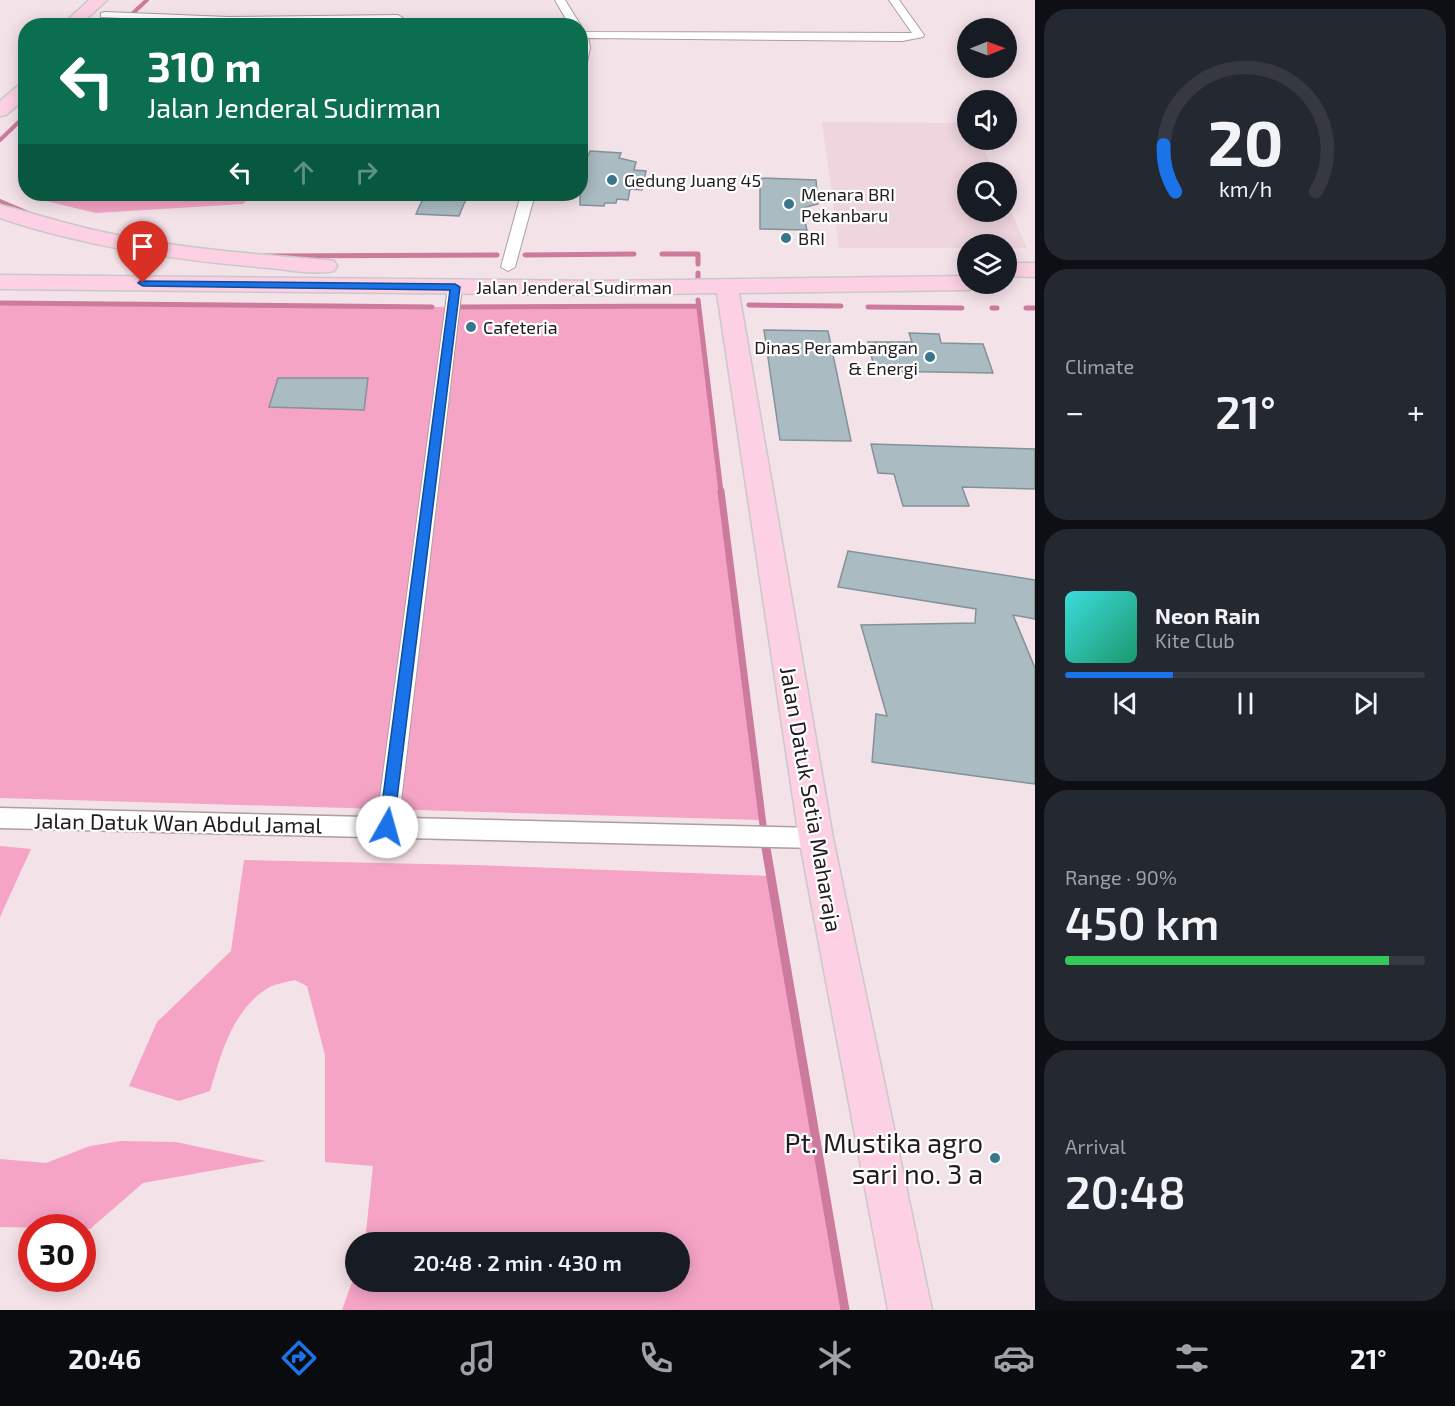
<!DOCTYPE html>
<meta charset="utf-8">
<style>
body{margin:0;font-family:"Exo 2",sans-serif;background:#242831;color:#f1f3f6;height:100vh;display:flex;flex-direction:column;font-size:22px;white-space:nowrap}
*{box-sizing:border-box;margin:0}
p{font-size:20px;color:#9ea1a6}
.icon{flex:none;width:33px;height:33px;fill:none;stroke:currentColor;stroke-width:2;stroke-linecap:round;stroke-linejoin:round}
.map{position:relative;flex:1;overflow:hidden}
.drawer{display:flex;flex-direction:column;gap:9px;padding:9px;background:#0d0f14;width:420px}
.drawer>*{flex:none}
.banner{position:absolute;left:18px;top:18px;width:570px;height:183px;border-radius:24px;box-shadow:0 3px 15px #0003;background:#0b6e4f;color:#fff;overflow:hidden}
.needle{width:39px;rotate:89deg}
.controls{position:absolute;left:957px;top:18px;display:grid;gap:12px}
.controls a{display:grid;place-items:center;width:60px;height:60px;border-radius:50%;background:#171b24;box-shadow:0 3px 15px #0003;font-size:30px}
.speed{position:absolute;left:18px;top:1214px;display:flex;gap:12px;font-size:30px;font-weight:700;text-align:center}
.speed>*{display:grid;place-content:center;width:78px;height:78px;border-radius:50%;background:#171b24;box-shadow:0 3px 15px #0003;line-height:1}
.speed .limit{border:9px solid #d22;background:#fff;color:#111}
.pin{position:absolute;display:grid;place-items:center;width:51px;height:51px;color:#fff;margin:-62px -26px;border-radius:50% 50% 50% 0;rotate:-45deg;box-shadow:0 0 6px #0007}
.pin .icon{rotate:45deg}
.me{position:absolute;width:66px;margin:-33px;rotate:7deg;stroke-linejoin:round;filter:drop-shadow(0 0 4px #0008)}
.turn{display:flex;align-items:center;gap:21px;height:126px;padding:0 30px;font-size:27px}
.turn .icon{width:78px;height:78px;stroke-width:2.5}
.turn b{display:block;font-size:42px;line-height:51px}
.lanes{display:flex;align-items:center;height:57px;padding:0 30px;background:#0003;justify-content:center;gap:30px;direction:ltr}
.lanes .off{opacity:.35}
.big{font-size:45px;font-weight:600;line-height:1.1}
.drawer .tile{flex:1;display:flex;flex-direction:column;justify-content:center;gap:9px;min-width:0;padding:0 21px;border-radius:24px;background:#242831}
.drawer .dial{align-items:center;gap:0}
.dial svg{height:156px;overflow:visible;fill:none;stroke:#363941;stroke-width:7;stroke-linecap:round;text-anchor:middle}
.dial text{fill:#f1f3f6;stroke:none}
.song{display:flex;align-items:center;gap:18px}
.cover{width:72px;height:72px;border-radius:9px;background:linear-gradient(135deg,hsl(180 70% 55%),hsl(160 70% 35%))}
.played{height:6px;border-radius:3px;background:linear-gradient(90deg,#1a73e8 30%,#363941 30%)}
.keys{display:flex;justify-content:space-around;direction:ltr}
.heat{display:flex;justify-content:space-between;align-items:center;font-size:33px;direction:ltr}
.charge{height:9px;border-radius:4px;background:linear-gradient(90deg,#34c759 90%,#363941 0)}
.trip{position:absolute;left:345px;top:1232px;width:345px;height:60px;border-radius:30px;background:#171b24;box-shadow:0 3px 15px #0003;font-weight:600;line-height:60px;text-align:center}
.tab-bar{display:flex;height:96px;justify-content:space-around;align-items:center;background:#090b0e;color:#9ea1a6}
.tab-bar .icon{width:42px;height:42px}
.tab-bar .active{color:#1a73e8}
.tab-bar b{font-size:27px;color:#f1f3f6}
main{display:flex;flex:1;min-height:0}
.map>svg:first-child{display:block}
.built{fill:#eed5de}
.green{fill:#f5a4c5}
.lines{fill:none;stroke-linecap:round;stroke-linejoin:round}
.stream-far3{stroke:#cd7b9d;stroke-width:4}
.stream-far2{stroke:#cd7b9d;stroke-width:5}
.stream-far1{stroke:#cd7b9d;stroke-width:7}
.stream{stroke:#cd7b9d;stroke-width:9}
.building{fill:#abbbc2;stroke:#839298;stroke-width:1.5}
.street-casing{stroke:#ad9ea3;stroke-width:2}
.secondary-casing{stroke:#ad9ea3;stroke-width:3}
.primary-casing{stroke:#cac9c9;stroke-width:3}
.street{fill:#fff;fill-rule:evenodd}
.secondary{fill:#fff;fill-rule:evenodd}
.primary{fill:#fdd1e3;fill-rule:evenodd}
.route{fill:#1a73e8;stroke:#114b97;stroke-width:1.5}
.poi-dot{fill:#39758d;stroke:#fff;stroke-width:2}
.labels{text-anchor:middle;dominant-baseline:central;stroke-width:4.5;stroke-linejoin:round;paint-order:stroke}
.far-poi-label{font-size:18px;fill:#221c1e;stroke:#fff;text-anchor:start}
.far-street-label{font-size:18px;fill:#221c1e;stroke:#fff}
.street-label{font-size:22px;fill:#221c1e;stroke:#fff}
.near-poi-label{font-size:27px;fill:#221c1e;stroke:#fff;text-anchor:end}
</style>
<main>
<div class="map">
<svg width="1035" height="1310" viewBox="0 0 1035 1310">
<rect width="100%" height="100%" fill="#f3e2e8"/>
<path class="built" d="M822,122L967,123L968,140H980L994,172H968V212H1006L1007,202L1027,248H1007L1006,244H968L967,248H839Z"/>
<path class="green" d="M56,194H253L243,204L96,213L46,201Z
M0,303L425,307L699,306L761,820L0,798Z
M0,846L31,849L0,917Z
M244,860L473,865L770,876L845,1310H342L355,1274L356,1281H680V1242H365L373,1166L325,1162V1055L307,986L295,980C287,982 275,984 268,988C232,1010 221,1054 210,1091L179,1101L129,1086L157,1022L231,951Z
M121,1141L176,1142L266,1161L143,1183L90,1229L0,1227V1159L46,1163L90,1146Z"/>
<g class="lines">
<path class="stream-far3" d="M133,13L147,0
M119,26L126,19
M0,140L26,115
M0,201L31,214"/>
<path class="stream-far2" d="M662,254H698V264
M525,255L634,254
M265,256L497,255
M698,273V284
M698,300L721,492
M0,303L432,307
M749,305L841,306
M461,307L699,306
M868,307L962,308
M992,308H997
M1026,308H1035"/>
<path class="stream-far1" d="M721,491L766,849"/>
<path class="stream" d="M766,848L845,1310"/>
</g>
<path class="building" d="M590,151L621,153L619,158L636,162L634,170L646,171L642,190L630,189L628,200L617,199L616,203H605L604,206L580,205V156H588Z
M760,178L816,180L818,204L802,208L807,230L760,229Z
M425,194H468L459,216L416,214Z
M764,330L828,331L851,441L780,440Z
M909,333L939,334L941,343L983,344L993,373L875,371L868,342H912Z
M278,378H368L364,410L269,407Z
M871,444L1035,449V489L962,487L969,506H903L894,474L878,473Z
M848,551L1035,580V619L1013,615L1035,668V784L872,762L876,714L887,716L861,625L975,623L976,609L838,587Z"/>
<g class="lines">
<g class="street-casing">
<path id="street" d="M555,0H565L581,26L580,27L570,26Z
M889,0H899L924,35L923,37L902,41L588,38L590,47L586,68L580,71V29L585,32L912,33Z
M105,12L228,17L398,15L403,18L398,21L228,23L101,17V13Z
M521,194H535L515,267L508,271L501,267Z
M455,283L462,287L398,827L395,832L387,834L379,832L376,827L448,287Z"/>
</g>
<g class="secondary-casing">
<path id="secondary" d="M0,808L816,828L827,831L831,838L827,845L816,848L0,828Z"/>
</g>
<g class="primary-casing">
<path id="primary" d="M89,0H107L79,26H61Z
M26,83V98L6,115L0,116V101L20,84Z
M0,205C33,213 65,224 98,231C173,248 250,254 326,260L334,261L337,266L334,271C314,275 290,270 270,268C182,261 93,248 9,221L0,218Z
M1006,263H1035V277L1006,276Z
M0,275L600,281L968,276V284H979L976,288L968,290L739,293L833,838L932,1310H888L799,838L717,293L600,295L0,289Z"/>
</g>
<use href="#street" class="street"/>
<use href="#secondary" class="secondary"/>
<use href="#primary" class="primary"/>
</g>
<path class="route" d="M140,281L455,284L460,287L393,831H382L379,827L450,290L143,286L138,283Z"/>
<g class="poi-dot">
<circle cx="612" cy="180" r="6"/>
<circle cx="789" cy="204" r="6"/>
<circle cx="786" cy="238" r="6"/>
<circle cx="471" cy="327" r="6"/>
<circle cx="930" cy="357" r="6"/>
<circle cx="995" cy="1158" r="6"/>
</g>
<g class="labels">
<g class="far-poi-label">
<text x="624" y="180">Gedung Juang 45</text>
<text x="801" y="194">Menara BRI<tspan x="801" dy="21">Pekanbaru</tspan></text>
<text x="798" y="238">BRI</text>
<text x="483" y="327">Cafeteria</text>
<text x="918" y="347" text-anchor="end">Dinas Perambangan<tspan x="918" dy="21">&amp; Energi</tspan></text>
</g>
<g class="far-street-label">
<text x="574" y="287">Jalan Jenderal Sudirman</text>
</g>
<g class="street-label">
<text transform="translate(812 799) rotate(80)">Jalan Datuk Setia Maharaja</text>
<text transform="translate(178 822) rotate(1)">Jalan Datuk Wan Abdul Jamal</text>
</g>
<g class="near-poi-label">
<text x="983" y="1142">Pt. Mustika agro<tspan x="983" dy="31">sari no. 3 a</tspan></text>
</g>
</g>
</svg>
<div class="controls">
<a><svg class="needle" viewBox="-14 -14 28 28"><path d="M0-13l5 13h-10z" fill="#e53935"/><path d="M0 13l5-13h-10z" fill="#9ea1a6"/></svg></a>
<a><svg class="icon" aria-label="sound" viewBox="0 0 24 24"><path d="M4 9h4l5-4v14l-5-4H4zM17 9q2 3 0 6"/></svg></a>
<a><svg class="icon" aria-label="search" viewBox="0 0 24 24"><circle cx="10" cy="10" r="6"/><path d="M15 15l6 6"/></svg></a>
<a><svg class="icon" aria-label="layers" viewBox="0 0 24 24"><path d="M12 4l9 5-9 5-9-5zM3 14l9 5 9-5"/></svg></a>
</div>
<div class="speed"><div class="limit">30</div></div>
<div class="pin" style="left:143px;top:283px;background:#d93025"><svg class="icon" aria-label="arrive" viewBox="0 0 24 24"><path d="M6 21V4h12l-3 4 3 4H6"/></svg></div>
<svg class="me" style="left:387px;top:827px" viewBox="-20 -20 40 40"><circle r="19" fill="#fff"/><path d="M0-13L10 11 0 6-10 11z" fill="#1a73e8"/></svg>
<div class="trip">20:48 · 2 min · 430 m</div>
<div class="banner">
<div class="turn"><svg class="icon" aria-label="left" viewBox="0 0 24 24"><path d="M17 20v-9H6M10 6l-5 5 5 5"/></svg><div><b>310 m</b>Jalan Jenderal Sudirman</div></div>
<div class="lanes"><svg class="icon" aria-label="left" viewBox="0 0 24 24"><path d="M17 20v-9H6M10 6l-5 5 5 5"/></svg><svg class="icon off" aria-label="ahead" viewBox="0 0 24 24"><path d="M12 20V5M6 11l6-6 6 6"/></svg><svg class="icon off" aria-label="right" viewBox="0 0 24 24"><path d="M7 20v-9h11M14 6l5 5-5 5"/></svg></div>
</div>
</div>
<section class="drawer">
<div class="tile dial"><svg viewBox="0 0 100 80">
<path d="M14 69A42 42 0 1 1 86 69"/>
<path d="M14 69A42 42 0 0 1 8 45" stroke="#1a73e8"/>
<text x="50" y="56" font-size="32" font-weight="700">20</text>
<text x="50" y="72" font-size="11">km/h</text>
</svg></div>
<div class="tile"><p>Climate</p>
<div class="heat"><a>−</a><b class="big">21°</b><a>+</a></div>
</div>
<div class="tile">
<div class="song"><i class="cover"></i><div><b>Neon Rain</b><p>Kite Club</p></div></div>
<div class="played"></div>
<div class="keys"><svg class="icon" aria-label="previous" viewBox="0 0 24 24"><path d="M18 5L8 12l10 7zM5 5v14"/></svg><svg class="icon" aria-label="pause" viewBox="0 0 24 24"><path d="M8 5v14M16 5v14"/></svg><svg class="icon" aria-label="next" viewBox="0 0 24 24"><path d="M6 5l10 7-10 7zM19 5v14"/></svg></div>
</div>
<div class="tile"><p>Range · 90%</p><b class="big">450 km</b><div class="charge"></div></div>
<div class="tile"><p>Arrival</p><b class="big">20:48</b></div>
</section>
</main>
<nav class="tab-bar">
<b>20:46</b>
<svg class="icon active" aria-label="directions" viewBox="0 0 24 24"><path d="M12 3l9 9-9 9-9-9zM9 14v-3h6M13 9l2 2-2 2"/></svg>
<svg class="icon" aria-label="music" viewBox="0 0 24 24"><path d="M9 18V5l10-2v13"/><circle cx="6" cy="18" r="3"/><circle cx="16" cy="16" r="3"/></svg>
<svg class="icon" aria-label="phone" viewBox="0 0 24 24"><path d="M5 4h4l2 5-3 2q2 4 5 5l2-3 5 2v4C11 20 4 13 5 4z"/></svg>
<svg class="icon" aria-label="climate" viewBox="0 0 24 24"><path d="M12 3v18M4 7l16 10M4 17L20 7"/></svg>
<svg class="icon" aria-label="car" viewBox="0 0 24 24"><path d="M5 17H2v-5l4-1 3-4h7l3 4 3 1v5h-3M9 17h6M6 11h13"/><circle cx="7" cy="17" r="2"/><circle cx="17" cy="17" r="2"/></svg>
<svg class="icon" aria-label="filters" viewBox="0 0 24 24"><path d="M4 7h16M4 17h16"/><circle cx="9" cy="7" r="2"/><circle cx="15" cy="17" r="2"/></svg>
<b>21°</b>
</nav>
